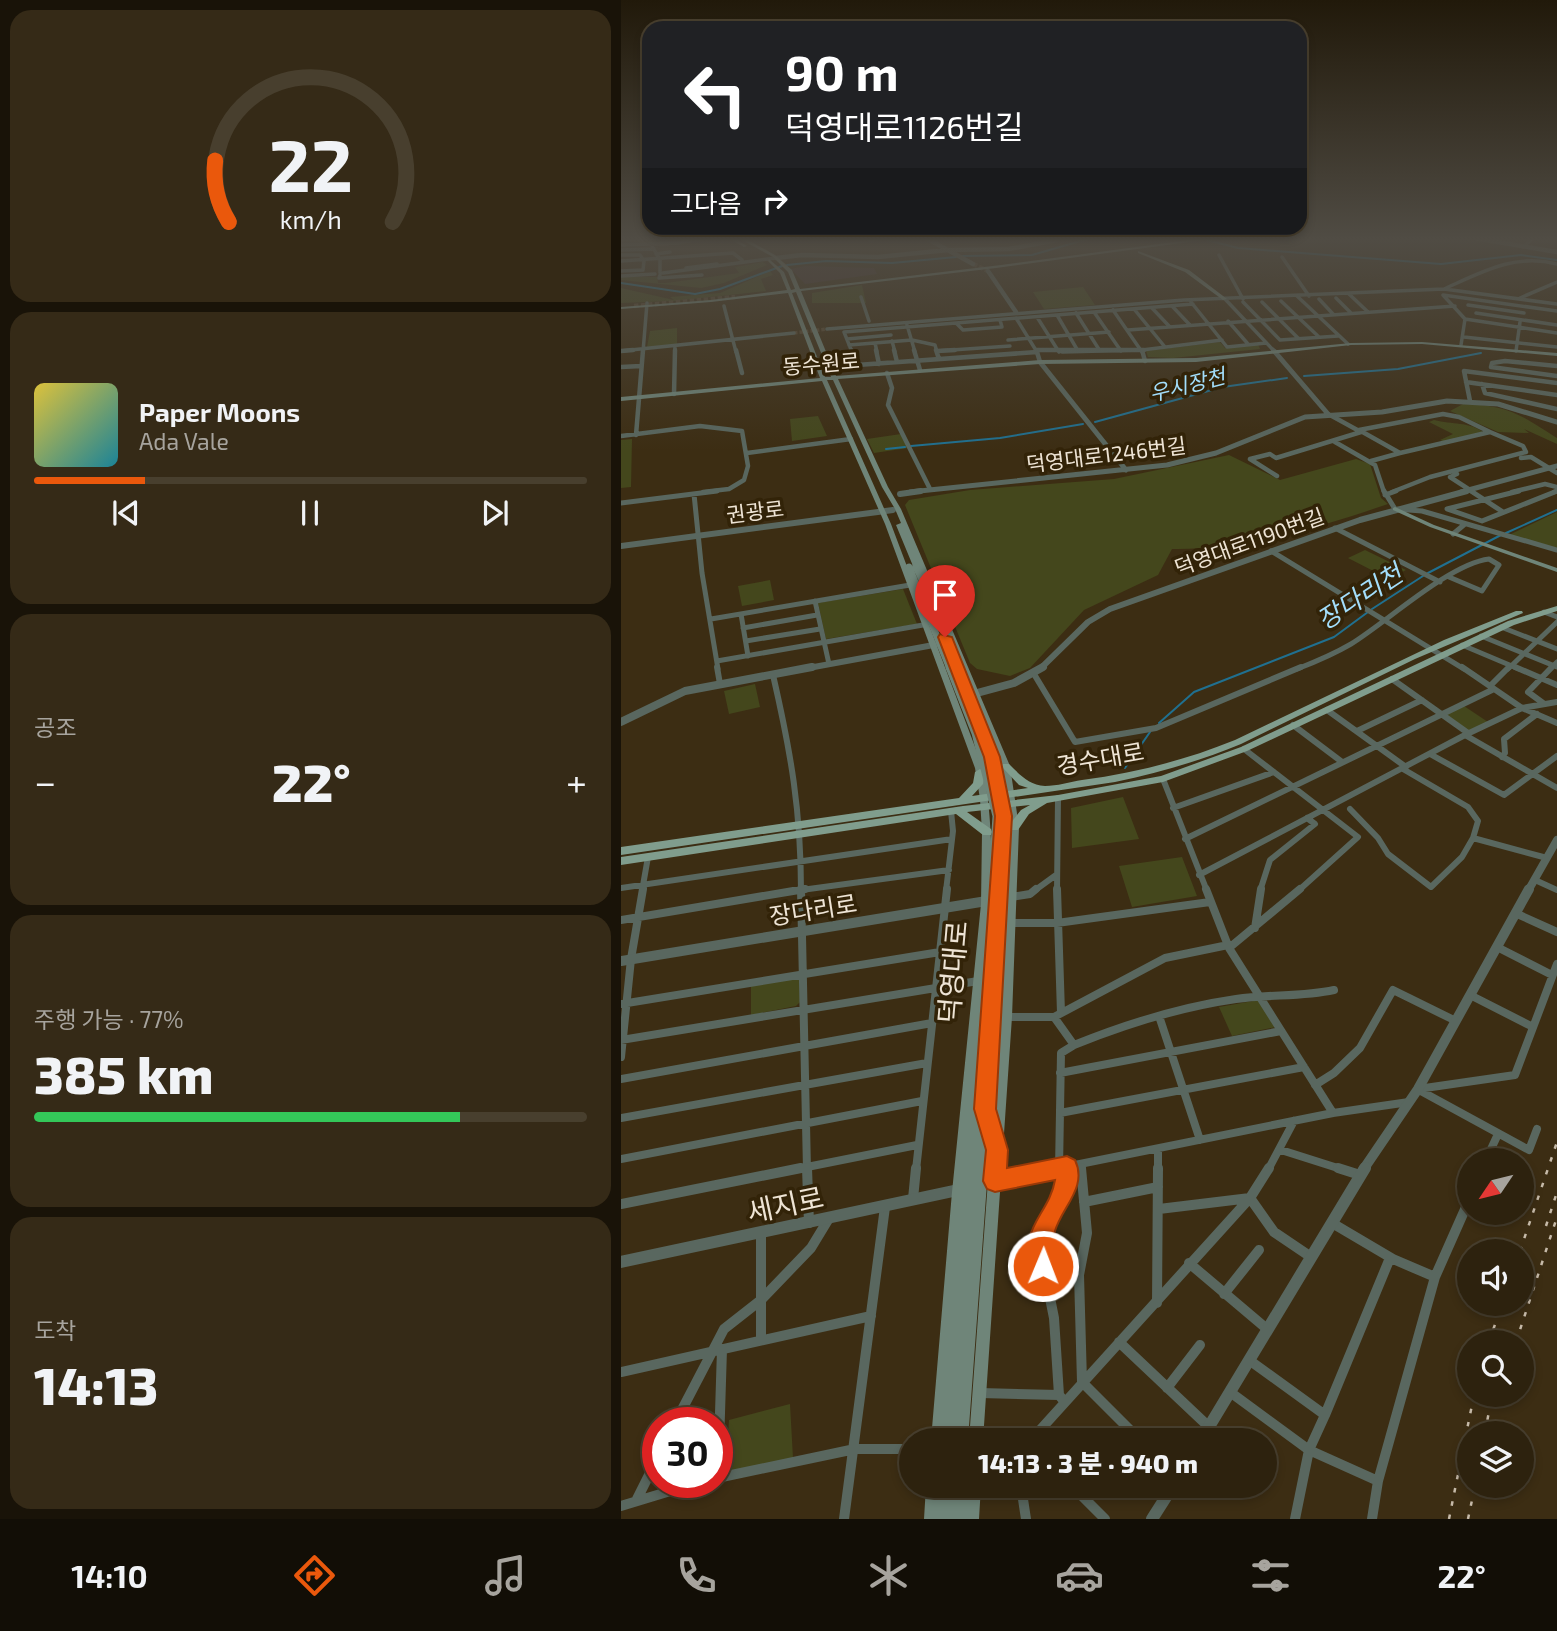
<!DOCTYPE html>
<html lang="ko">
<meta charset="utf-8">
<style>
body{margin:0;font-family:"Exo 2","Noto Sans KR",sans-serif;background:#352a17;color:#f1f3f6;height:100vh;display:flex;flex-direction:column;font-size:26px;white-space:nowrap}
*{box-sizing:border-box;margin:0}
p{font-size:23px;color:#a7a49e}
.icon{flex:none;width:38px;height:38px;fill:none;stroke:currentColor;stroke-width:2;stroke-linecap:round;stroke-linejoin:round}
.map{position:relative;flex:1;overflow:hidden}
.drawer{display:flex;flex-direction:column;gap:10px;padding:10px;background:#191308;width:621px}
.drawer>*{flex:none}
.hud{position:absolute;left:21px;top:21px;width:665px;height:214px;border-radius:21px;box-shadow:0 4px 10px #0003,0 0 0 2px #483f2e;background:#202124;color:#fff;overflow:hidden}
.needle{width:46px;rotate:235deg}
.controls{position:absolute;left:836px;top:1148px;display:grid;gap:14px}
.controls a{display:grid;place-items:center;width:77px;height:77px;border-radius:50%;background:#2d220e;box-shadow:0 4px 10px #0003,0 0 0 2px #483f2e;font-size:35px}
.speed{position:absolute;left:21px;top:1407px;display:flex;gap:14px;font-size:35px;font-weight:700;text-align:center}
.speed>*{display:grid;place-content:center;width:91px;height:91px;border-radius:50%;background:#2d220e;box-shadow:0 4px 10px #0003,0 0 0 2px #483f2e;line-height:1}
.speed .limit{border:10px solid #d22;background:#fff;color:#111}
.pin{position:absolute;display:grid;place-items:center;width:60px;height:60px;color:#fff;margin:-72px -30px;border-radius:50% 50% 50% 0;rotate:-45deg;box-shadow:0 0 7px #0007}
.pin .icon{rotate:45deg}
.me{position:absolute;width:77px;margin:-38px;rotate:1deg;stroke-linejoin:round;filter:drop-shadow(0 0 5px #0008)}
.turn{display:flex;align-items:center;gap:24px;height:147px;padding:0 28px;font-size:32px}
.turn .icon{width:91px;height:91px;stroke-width:2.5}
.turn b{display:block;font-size:49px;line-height:60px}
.then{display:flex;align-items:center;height:66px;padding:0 28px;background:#0003;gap:14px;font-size:26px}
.big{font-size:52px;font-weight:800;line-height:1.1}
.drawer .card{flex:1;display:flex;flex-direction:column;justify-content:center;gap:10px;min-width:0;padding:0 24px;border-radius:21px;background:#352a17}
.drawer .dial{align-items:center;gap:0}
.dial svg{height:182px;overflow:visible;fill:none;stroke:#483f2e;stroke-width:7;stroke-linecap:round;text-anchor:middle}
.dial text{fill:#f1f3f6;stroke:none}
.song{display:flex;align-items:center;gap:21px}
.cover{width:84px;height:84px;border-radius:10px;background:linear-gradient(135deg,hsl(50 70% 55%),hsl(190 70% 35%))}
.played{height:7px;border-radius:4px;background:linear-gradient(90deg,#ea580c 20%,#483f2e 20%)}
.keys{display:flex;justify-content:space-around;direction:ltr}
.heat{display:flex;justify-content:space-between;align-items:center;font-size:38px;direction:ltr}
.charge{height:10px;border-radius:5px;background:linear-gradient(90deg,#34c759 77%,#483f2e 0)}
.trip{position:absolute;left:278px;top:1428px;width:378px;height:70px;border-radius:35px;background:#2d220e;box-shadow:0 4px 10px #0003,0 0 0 2px #483f2e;font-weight:800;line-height:70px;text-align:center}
.dock{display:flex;height:112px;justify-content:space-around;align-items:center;background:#120e06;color:#a7a49e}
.dock .icon{width:49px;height:49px}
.dock .active{color:#ea580c}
.dock b{font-size:32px;color:#f1f3f6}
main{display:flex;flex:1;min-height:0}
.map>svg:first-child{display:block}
.industrial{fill:#45322d}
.green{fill:#44471c}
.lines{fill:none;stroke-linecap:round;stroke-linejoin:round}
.stream{stroke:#207090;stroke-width:2}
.minor-tunnel{stroke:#574830;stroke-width:3.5;stroke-dasharray:3.5 2;stroke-linecap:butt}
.tertiary-tunnel{stroke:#574830;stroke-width:4.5;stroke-dasharray:4.5 2;stroke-linecap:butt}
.secondary-tunnel{stroke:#574830;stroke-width:4.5;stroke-dasharray:4.5 2.5;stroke-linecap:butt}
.minor-far5{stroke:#59675f;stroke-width:3.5}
.minor-far4{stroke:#59675f;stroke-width:4.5}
.minor-far3{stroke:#59675f;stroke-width:5}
.minor-far2{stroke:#59675f;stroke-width:6}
.minor-far1{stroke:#59675f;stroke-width:8}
.minor{stroke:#59675f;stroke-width:10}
.tertiary-far5{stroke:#59675f;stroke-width:4.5}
.tertiary-far4{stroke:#59675f;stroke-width:5}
.tertiary-far3{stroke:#59675f;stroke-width:6}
.tertiary-far2{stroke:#59675f;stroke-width:8}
.tertiary-far1{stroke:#59675f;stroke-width:10}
.tertiary{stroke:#59675f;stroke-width:12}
.secondary{fill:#6f8579;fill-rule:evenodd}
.primary{fill:#809d8d;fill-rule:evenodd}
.rail{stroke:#c6baa9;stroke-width:2.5;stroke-dasharray:4.5 9;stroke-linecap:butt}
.secondary-bridge-far2{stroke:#6f8579;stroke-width:7}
.secondary-bridge-far1{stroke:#6f8579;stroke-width:9}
.secondary-bridge{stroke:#6f8579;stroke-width:11}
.route{fill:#ea580c;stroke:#983908;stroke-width:2}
.labels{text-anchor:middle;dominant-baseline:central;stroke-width:7;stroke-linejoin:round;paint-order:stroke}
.far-street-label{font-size:21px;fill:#eee4d5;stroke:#322308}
.far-water-label{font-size:21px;font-style:italic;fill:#a3defb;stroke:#322308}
.street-label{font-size:24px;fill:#eee4d5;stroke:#322308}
.water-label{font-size:26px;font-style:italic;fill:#a3defb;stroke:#322308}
.near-street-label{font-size:28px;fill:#eee4d5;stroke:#322308}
</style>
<main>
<section class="drawer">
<div class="card dial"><svg viewBox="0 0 100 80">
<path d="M14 69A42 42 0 1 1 86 69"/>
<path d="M14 69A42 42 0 0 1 8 42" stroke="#ea580c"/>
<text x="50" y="56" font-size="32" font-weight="700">22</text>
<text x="50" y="72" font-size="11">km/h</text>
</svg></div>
<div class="card">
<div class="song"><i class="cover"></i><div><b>Paper Moons</b><p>Ada Vale</p></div></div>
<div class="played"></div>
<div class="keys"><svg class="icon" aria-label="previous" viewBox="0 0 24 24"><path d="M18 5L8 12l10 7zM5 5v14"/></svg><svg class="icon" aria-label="pause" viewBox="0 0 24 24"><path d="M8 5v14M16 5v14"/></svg><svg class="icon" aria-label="next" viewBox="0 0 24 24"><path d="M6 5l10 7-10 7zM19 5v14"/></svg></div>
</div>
<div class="card"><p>공조</p>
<div class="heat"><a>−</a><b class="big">22°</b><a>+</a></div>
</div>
<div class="card"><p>주행 가능 · 77%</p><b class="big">385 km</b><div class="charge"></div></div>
<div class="card"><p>도착</p><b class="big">14:13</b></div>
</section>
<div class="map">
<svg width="936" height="1519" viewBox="0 0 936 1519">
<rect width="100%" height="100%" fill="#3c2d13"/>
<path class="industrial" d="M184,266L253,268L256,274L184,284L170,269Z"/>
<path class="green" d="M142,262L146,265L103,283L80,288L0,280V277H36L37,283H45L118,273L114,267Z
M149,271L152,275L140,279L145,291L53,301L0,303V288L53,300L49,297L99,293Z
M241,285L245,303H191V293Z
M462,287L474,305L423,309L412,292Z
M56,328V345L26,347L29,331Z
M599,342L604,348L637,344L639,349L552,358L527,357L525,351Z
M842,404C887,405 900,415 936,438V444L903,429L908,433L877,432L829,411Z
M197,416L206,436L171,441L169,419Z
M813,420C832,425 847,421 864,433L824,442L819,440L832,434L808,422Z
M280,434L287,448L253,453L246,439Z
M11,439L10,487L0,488V440Z
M608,455L659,480L735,459L749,464L760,498L767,504C696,528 626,550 551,549L537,575L463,610L409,668L389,676L356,669L349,663L284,505L288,500L349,490L493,479Z
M936,512V548L888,535Z
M744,550L785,570L768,579L727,558Z
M149,580L153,600L121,606L117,586Z
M282,589L296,624L205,639L197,603Z
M134,684L139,707L108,714L103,691Z
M843,706L867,722L847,732L824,715Z
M502,797L518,839L451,848L450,808Z
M561,857L576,896L511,907L498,866Z
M174,977L178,980L179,1002L175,1006L130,1015V986Z
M638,1000L655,1027L611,1036L598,1007Z
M169,1404L172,1458L105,1473L108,1420Z"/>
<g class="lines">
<path class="stream" d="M586,240L617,248L820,264L900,255L936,260
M341,256L411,255L470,238
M166,265L205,261L271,263L335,257
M0,283L74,294L99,289L161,266
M683,376L777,369L860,353
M474,422L602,387L666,378
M290,446L379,438L462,424
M265,449L284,447
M885,533L936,510
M807,573L880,535
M751,609L802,576
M538,723L573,692L713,637L747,612
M504,768L529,732"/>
<path class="minor-tunnel" d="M173,333L206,329"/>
<path class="tertiary-tunnel" d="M352,264L367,271"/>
<path class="secondary-tunnel" d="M13,306L114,297"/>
<path class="minor-far5" d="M0,239L49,238
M248,240L260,238
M30,244L39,260V273
M0,245L56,243L86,238
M902,247L912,238
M0,250L32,249
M35,254L49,252
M0,255H19L23,261L22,270L0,271
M598,255L622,299
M661,257L688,296
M0,261L112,253L121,260
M65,268L96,264
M42,273L155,258
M39,275L38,278L81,275
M0,276L34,274
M823,289C861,272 894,253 936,264
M728,294L747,312
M822,295L936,311
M822,295L844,319
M676,296L727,344
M240,297L248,321
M715,298L730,313
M899,298L936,282
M604,299L654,352
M698,299L712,314
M660,301L698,337
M570,302L606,347L645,343
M622,302L659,340L717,336
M641,302L677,338
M847,305L903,313
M103,306L115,352
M551,306L568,324
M531,308L548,326
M513,309L544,347
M492,310L521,352
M473,312L500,351
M455,313L479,351
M855,313L936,325
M436,315L457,351
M416,317L438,352
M395,318L416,352
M844,319L936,333
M607,321L627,344
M335,323L342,330L381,327L379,320
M286,325L294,352
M206,329L563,300L823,289L936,304
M507,330L834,306
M843,337L936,347
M226,339L270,335
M387,340L488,332
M271,341L274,352
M254,343L256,352
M228,345L291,340L314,345L316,352
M840,345L844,319
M0,351L173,333
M316,351L389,346
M895,351L899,322
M22,352L26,303
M54,352V347
M231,352L223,332L572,304
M441,352L521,350L601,340"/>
<path class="minor-far4" d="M115,350L121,373
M230,350L236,365L416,352L419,362
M255,350L258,364
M273,350L276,362
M293,350L299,370
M315,350L318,359
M415,350H523
M521,350L524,361
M652,350L654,352
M0,351L12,350
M316,351L334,350
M0,367L20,366
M870,367L871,363L884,361L936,366
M870,367L936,376
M266,373L271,388L267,405L309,489
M845,382L936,395
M861,384L864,393L936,409
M53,394L54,350
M849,401L843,371L936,383
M822,414L838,417L869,432L779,453L738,430Z
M709,415L740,432
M15,435L22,350
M0,436L79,426L121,431L127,466L123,480L108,489L82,492
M714,442L754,465L763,492
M126,453L230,439
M900,458L910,457L936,473
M750,461L779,453
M836,474L829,477L852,492
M656,476L629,459L649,454L655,458L740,432
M771,492L809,477L905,452L902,446L869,432
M891,492L924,484L936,487
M933,492L936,491"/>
<path class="minor-far3" d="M763,491L774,509L801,511L936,550
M850,491L882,512
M898,491L826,509L861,521L936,491
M73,494L81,573L97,669
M764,495L775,491
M0,503L96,491
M714,528L819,582
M832,534L844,524
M650,551L843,669
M194,601L208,664
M923,612L936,617
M120,614L127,656
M90,619L289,585
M880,627L936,649
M122,628L196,615
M860,636L936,667
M125,641L199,629
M841,645L898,669
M96,661L302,625
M676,669C694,662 713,654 730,644C766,622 828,564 868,559L878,565L861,591L828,577
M887,669L936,622
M929,669L936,662"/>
<path class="minor-far2" d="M96,667L99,684
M841,667L901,708L936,723
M894,667L936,685
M413,674L454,742L535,728L680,667
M152,675C170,753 180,811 180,891
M771,679L847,733
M869,686L888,667
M922,703L907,692L931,667
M706,710L785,767
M672,725L721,762
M736,731L801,700
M844,735L936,788
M623,749L737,837L677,891
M809,754L883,795L936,756
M881,757L884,753L883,739L916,714
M782,769L847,807L857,821L852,838L926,858
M542,779L586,891
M552,808L653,772
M729,809L757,838L767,854L810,887L841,857L852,838
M564,839L873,689
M578,875L844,735L901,708L936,702
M914,880L936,890
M0,888L331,839
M21,891L27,857
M173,891L328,870
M325,891L332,831L330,811
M413,891L435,875
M436,891L437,798
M639,891L649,860L694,824L686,818"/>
<path class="minor-far1" d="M180,889L186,1170
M436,889L440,1013
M585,889L608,948L712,1113
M390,897L409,894L415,889
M894,913L936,932
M0,920L184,889
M390,923H436L589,902
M634,928L640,889
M876,947L931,975
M608,948L679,889
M849,995L910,1026
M0,1004L319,952
M538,1016L579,1140
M385,1017H433L544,958L607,945
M433,1017L453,1045L440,1053L438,1169
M0,1040L357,981
M453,1045C505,1024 559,1007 615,999C648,994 681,997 713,990
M0,1057L10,959L22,889
M439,1073L660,1031
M0,1079L311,1023
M694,1085L713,1073L739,1048L772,990L835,1021
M797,1089L894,1075L936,964
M798,1090L908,1150L916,1129
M439,1113L683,1067
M0,1118L306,1063
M660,1150L723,1170
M0,1159L301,1101
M865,1160L877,1134
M460,1164L461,1170
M171,1170L296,1145
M295,1170L326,889
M429,1170L712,1113L788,1102
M446,1170V1167
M537,1170V1149
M647,1170L673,1121"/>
<path class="minor" d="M186,1168L188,1223
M460,1168L466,1233L458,1275L461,1382L519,1440
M717,1168L739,1175
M374,1181L438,1168
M292,1199L295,1168
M463,1202L537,1187
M0,1204L180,1168
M538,1209L629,1198L653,1232L690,1257
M711,1223L772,1259L814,1277
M140,1234V1340
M568,1263L646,1329
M603,1294L638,1250
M536,1303L537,1168
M498,1342L587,1426
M628,1360L704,1415L688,1450L674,1519
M0,1372L250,1316
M546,1388L579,1345
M609,1392L688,1450L757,1481
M359,1393L438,1395
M443,1401L438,1395L433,1318L419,1248L423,1226L445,1187L446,1168
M704,1415L769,1258
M54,1423L103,1329L140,1300L190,1248L207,1220
M410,1440L629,1198L648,1168
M97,1477L101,1349
M96,1478L234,1449H290
M400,1486L405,1519
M451,1486L484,1519
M16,1499L37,1457
M0,1506L79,1482
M223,1519L264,1207
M751,1519L757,1481L814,1277L849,1198"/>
<path class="tertiary-far5" d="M305,238L352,264
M853,238L936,252
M155,258L181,255L257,257L327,250L388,249L436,240
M367,271L395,312"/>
<path class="tertiary-far4" d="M654,352L707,414
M419,362L505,470
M289,492L546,465L595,453L684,417L761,412L826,401L877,404L936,422
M840,492L936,466"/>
<path class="tertiary-far3" d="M279,494L300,491
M0,546L272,510
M182,669L318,644
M419,669L467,622L489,609L739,520L846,491"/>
<path class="tertiary-far2" d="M356,693L393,683L422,667
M0,722L64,691L191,667
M907,891L936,840"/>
<path class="tertiary-far1" d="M0,961L390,897
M742,1170L797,1089L908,889"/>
<path class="tertiary" d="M0,1262L337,1190
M580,1440L744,1168
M531,1519L552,1486"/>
<path class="secondary" d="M107,238H113L126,246L123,247Z
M117,238H123L154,255L171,270L179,289L380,265L583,238H598L375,268L180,291L215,376L419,360L575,358L730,343L801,342L936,353V356L801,344L730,345L575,362L419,364L217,379L267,487L280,509L389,766L398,827L391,1017L362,1440H348L379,1017L388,827L381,766L298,567L295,568L292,566L275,525L280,523L274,509L261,487L212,380H206L270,524L362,768C380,862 365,953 356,1047L361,1044L365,1046L370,1043L374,1045L376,1048L347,1440H310L331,1192L360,904L361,832L359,799L354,768L264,524L201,381L0,401V397L199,378L167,293L90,302L0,309V307L90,300L166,290L159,273L147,261L148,259L163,272L170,290L174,289L167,272L152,257ZM175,292L210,377H204L171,293Z
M517,251L568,270L606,299L602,300L564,272L517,253Z
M774,507L813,525L936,568V572L809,527L772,510V508Z
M305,1486H360L358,1519H303Z"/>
<path class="primary" d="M936,606V611L893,625L626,751L542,782L426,803L408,814L397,830H389L388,827L389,824L400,810L409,805L346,812L370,829L371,832L370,835H362L335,814L0,865V857L342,806L437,795L540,776L620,747L887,621Z
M895,611H901L902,613L794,659L620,744C579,761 537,773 494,782L0,855V847L338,798L352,783L354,772L359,769L364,772L362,784L351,796L407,788L398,785L382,768L380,766L382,764H388C399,775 408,785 424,786C436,786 449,782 461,780C514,773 565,760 614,740L823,640Z"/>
<path class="rail" d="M925,1226L936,1192
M899,1251L936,1142
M868,1342L881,1304
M895,1342L936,1217
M864,1433L871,1395
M828,1519L853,1395
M847,1519L854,1486"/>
<path class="secondary-bridge-far2" d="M295,566L339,669
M288,567L329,669"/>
<path class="secondary-bridge-far1" d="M329,667L355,733L376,816L371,891
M338,667L368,751L382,815L378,891"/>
<path class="secondary-bridge" d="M370,1048L378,889
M361,1049L371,889"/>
</g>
<linearGradient id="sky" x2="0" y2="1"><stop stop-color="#21190a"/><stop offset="0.53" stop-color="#504c44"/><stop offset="1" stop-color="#504c44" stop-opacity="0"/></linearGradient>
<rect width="936" height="451" fill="url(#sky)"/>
<path class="route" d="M319,634L331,637L379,757L391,816L375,1109L387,1150L386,1168L446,1156L454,1160C467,1187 441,1207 434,1231C430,1246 436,1260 431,1274L422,1278L413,1274C394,1228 428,1216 434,1180L374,1192L366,1189L362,1181L365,1150L353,1109L374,816L363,757L317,637Z"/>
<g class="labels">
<g class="far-street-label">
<text transform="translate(200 363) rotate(-5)">동수원로</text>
<text transform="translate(485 454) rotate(-7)">덕영대로1246번길</text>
<text transform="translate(134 511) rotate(-7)">권광로</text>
<text transform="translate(628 541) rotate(-20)">덕영대로1190번길</text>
</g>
<g class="far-water-label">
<text transform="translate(566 384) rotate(-14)">우시장천</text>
</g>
<g class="street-label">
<text transform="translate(479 758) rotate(-10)">경수대로</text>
<text transform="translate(192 909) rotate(-9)">장다리로</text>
</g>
<g class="water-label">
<text transform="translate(738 596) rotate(-33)">장다리천</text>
</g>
<g class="near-street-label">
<text transform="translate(331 972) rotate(-85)">덕영대로</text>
<text transform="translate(164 1204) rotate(-12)">세지로</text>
</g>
</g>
</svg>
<div class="controls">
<a><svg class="needle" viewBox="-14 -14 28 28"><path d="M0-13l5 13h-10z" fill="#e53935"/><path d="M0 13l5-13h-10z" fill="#a7a49e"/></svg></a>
<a><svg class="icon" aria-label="sound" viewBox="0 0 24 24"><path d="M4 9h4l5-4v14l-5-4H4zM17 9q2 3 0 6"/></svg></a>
<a><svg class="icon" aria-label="search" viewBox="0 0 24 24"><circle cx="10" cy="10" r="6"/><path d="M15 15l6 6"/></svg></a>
<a><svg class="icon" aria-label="layers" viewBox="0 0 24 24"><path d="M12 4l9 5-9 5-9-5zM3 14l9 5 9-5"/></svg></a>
</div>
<div class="speed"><div class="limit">30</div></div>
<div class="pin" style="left:324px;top:637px;background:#d93025"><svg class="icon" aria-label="arrive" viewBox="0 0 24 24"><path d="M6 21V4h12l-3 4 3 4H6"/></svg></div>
<svg class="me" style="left:422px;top:1266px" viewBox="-20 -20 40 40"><circle r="17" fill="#ea580c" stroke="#fff" stroke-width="3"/><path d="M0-11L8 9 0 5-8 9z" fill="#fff"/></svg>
<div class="trip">14:13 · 3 분 · 940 m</div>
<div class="hud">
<div class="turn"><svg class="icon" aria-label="left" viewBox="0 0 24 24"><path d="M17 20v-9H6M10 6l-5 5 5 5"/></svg><div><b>90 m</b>덕영대로1126번길</div></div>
<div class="then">그다음<svg class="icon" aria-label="right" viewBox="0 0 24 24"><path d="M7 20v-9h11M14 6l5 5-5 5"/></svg></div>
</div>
</div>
</main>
<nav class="dock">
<b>14:10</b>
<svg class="icon active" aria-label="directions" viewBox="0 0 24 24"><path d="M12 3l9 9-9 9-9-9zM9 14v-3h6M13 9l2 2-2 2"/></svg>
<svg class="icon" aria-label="music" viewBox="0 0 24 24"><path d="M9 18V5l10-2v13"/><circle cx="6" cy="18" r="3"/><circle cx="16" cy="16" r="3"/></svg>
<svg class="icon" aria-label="phone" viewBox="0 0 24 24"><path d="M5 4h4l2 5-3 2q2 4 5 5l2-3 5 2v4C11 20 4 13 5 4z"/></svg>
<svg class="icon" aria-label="climate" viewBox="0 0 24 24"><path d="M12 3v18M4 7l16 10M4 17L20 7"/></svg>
<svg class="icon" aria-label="car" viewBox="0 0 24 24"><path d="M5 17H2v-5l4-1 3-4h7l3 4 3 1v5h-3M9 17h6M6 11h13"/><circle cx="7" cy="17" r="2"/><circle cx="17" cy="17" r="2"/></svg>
<svg class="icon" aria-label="filters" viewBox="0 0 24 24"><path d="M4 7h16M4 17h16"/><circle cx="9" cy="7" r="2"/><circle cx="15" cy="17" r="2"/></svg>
<b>22°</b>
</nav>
